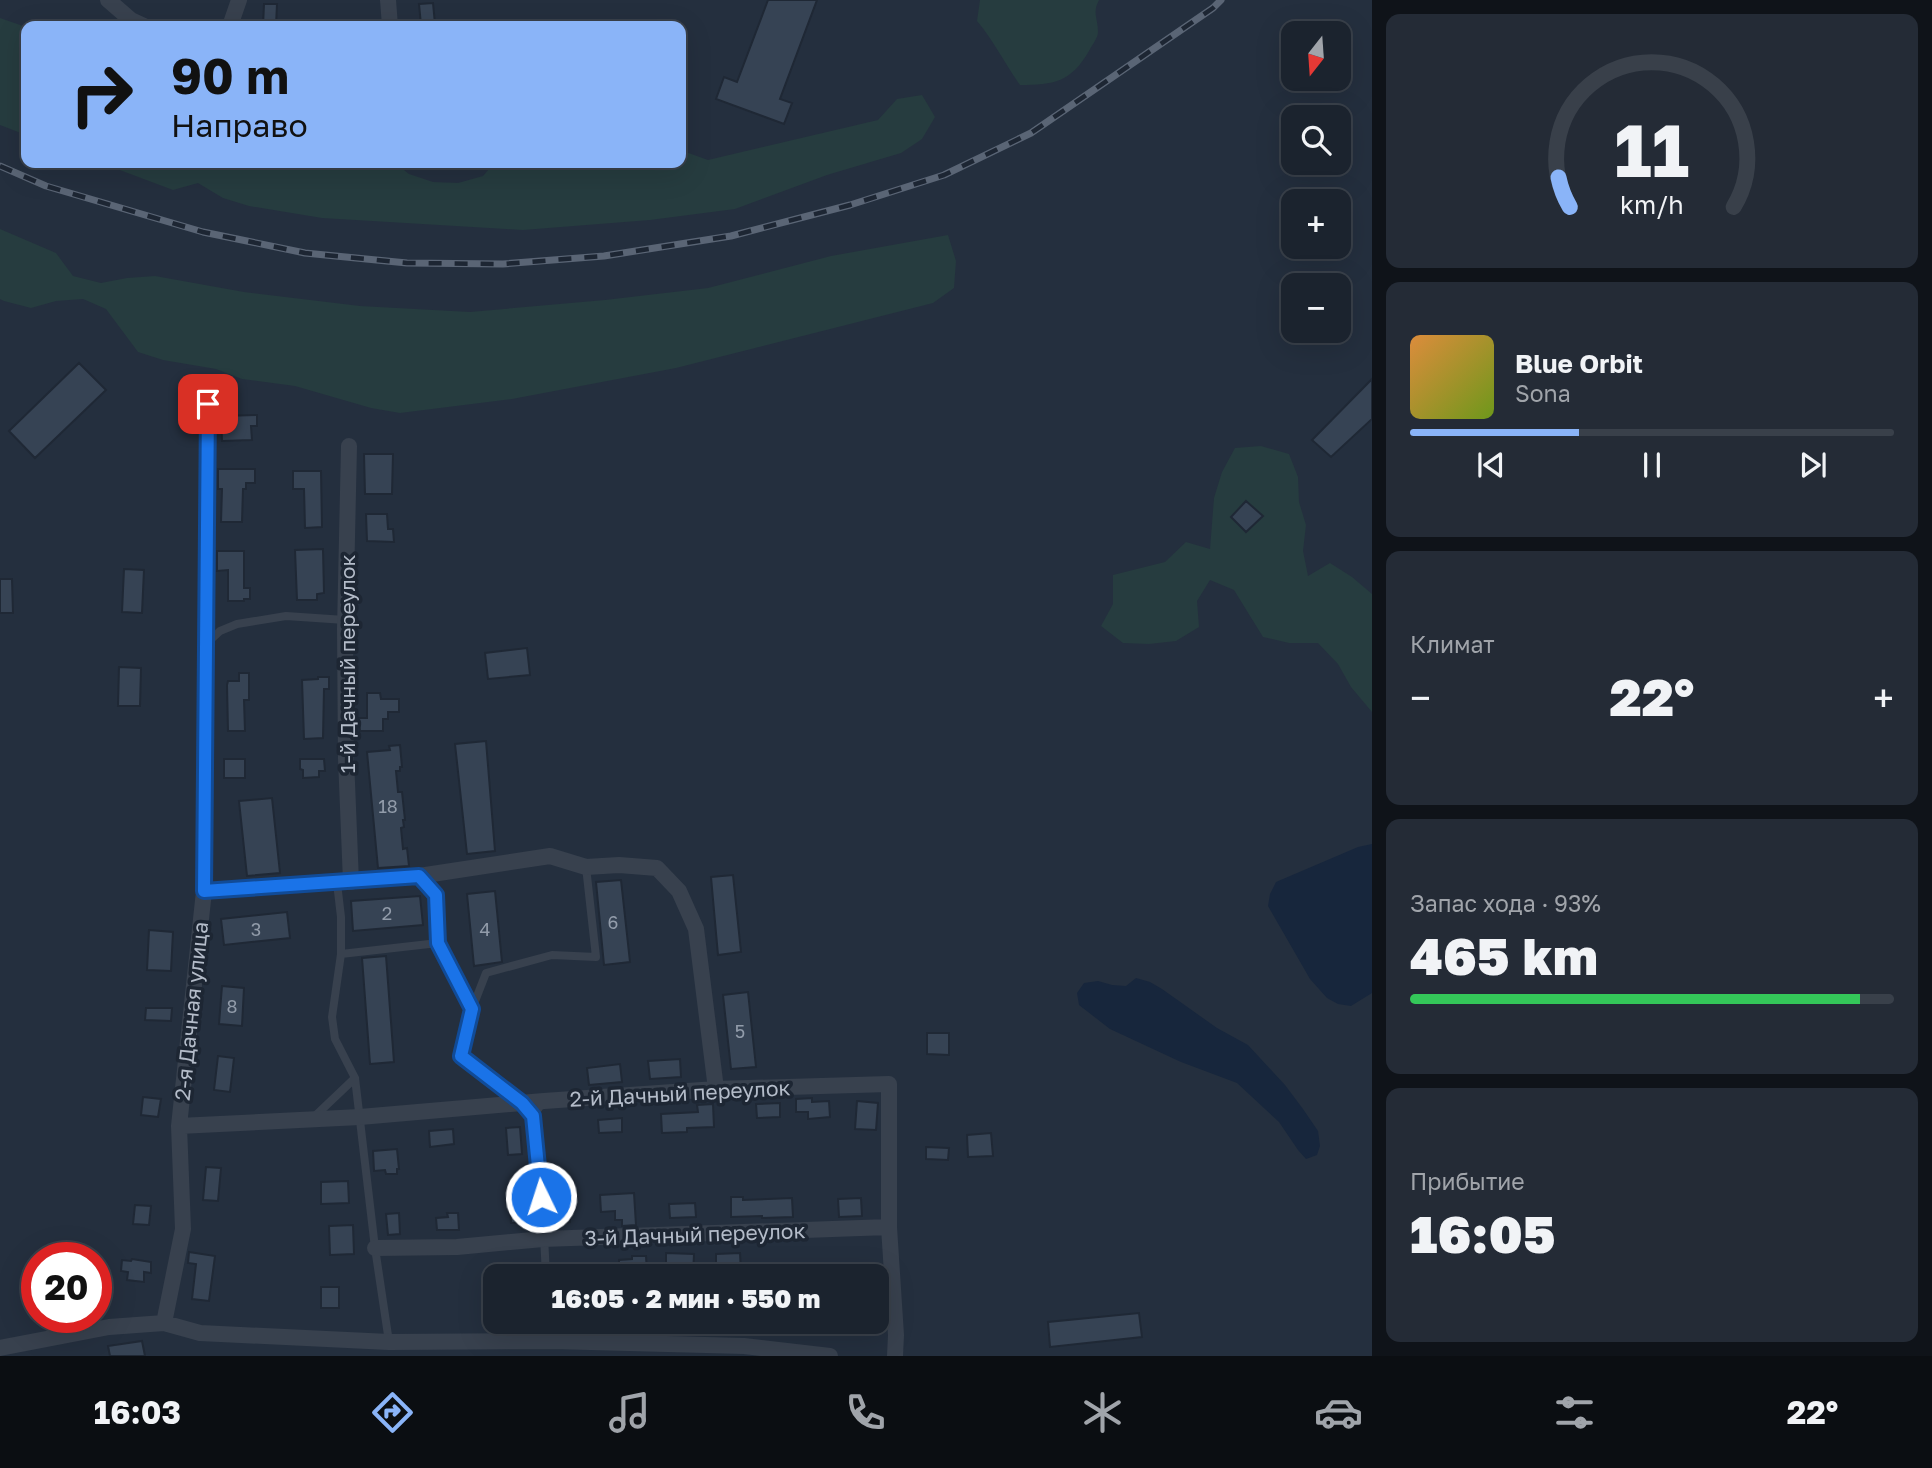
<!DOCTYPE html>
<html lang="ru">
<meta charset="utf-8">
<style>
body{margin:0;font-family:"Golos Text",sans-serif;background:#242b36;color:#f1f3f6;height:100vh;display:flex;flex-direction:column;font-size:26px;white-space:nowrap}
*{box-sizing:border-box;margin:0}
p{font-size:23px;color:#a0a4aa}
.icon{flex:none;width:38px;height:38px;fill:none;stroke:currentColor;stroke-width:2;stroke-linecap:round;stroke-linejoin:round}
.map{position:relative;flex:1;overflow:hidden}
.panel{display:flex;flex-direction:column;gap:14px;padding:14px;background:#0f1319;width:560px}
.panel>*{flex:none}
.guide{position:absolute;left:21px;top:21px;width:665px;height:147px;border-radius:14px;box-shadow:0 7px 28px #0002,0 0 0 2px #39404a;background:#8ab4f8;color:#111;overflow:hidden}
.needle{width:46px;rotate:197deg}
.fabs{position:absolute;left:1281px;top:21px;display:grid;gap:14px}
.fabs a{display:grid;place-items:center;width:70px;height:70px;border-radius:14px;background:#1b232e;box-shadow:0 7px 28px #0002,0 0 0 2px #39404a;font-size:35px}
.speed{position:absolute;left:21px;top:1242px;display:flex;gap:14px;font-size:35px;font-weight:700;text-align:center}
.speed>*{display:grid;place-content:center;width:91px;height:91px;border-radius:50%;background:#1b232e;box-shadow:0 7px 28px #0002,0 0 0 2px #39404a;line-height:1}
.speed .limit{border:10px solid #d22;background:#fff;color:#111}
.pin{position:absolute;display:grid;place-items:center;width:60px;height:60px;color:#fff;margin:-30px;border-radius:14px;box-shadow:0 4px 10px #0006}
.me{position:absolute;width:77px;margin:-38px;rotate:356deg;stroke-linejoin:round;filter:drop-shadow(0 0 5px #0008)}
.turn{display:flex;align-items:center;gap:24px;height:147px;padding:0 35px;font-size:32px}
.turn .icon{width:91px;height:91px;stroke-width:2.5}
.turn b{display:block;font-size:49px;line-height:60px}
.big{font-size:52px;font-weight:800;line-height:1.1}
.panel .tile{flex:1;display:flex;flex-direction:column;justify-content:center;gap:10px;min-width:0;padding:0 24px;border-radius:14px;background:#242b36}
.panel .dial{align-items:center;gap:0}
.dial svg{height:182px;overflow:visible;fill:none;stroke:#39404a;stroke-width:7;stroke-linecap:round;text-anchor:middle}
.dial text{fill:#f1f3f6;stroke:none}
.song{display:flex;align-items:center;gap:21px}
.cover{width:84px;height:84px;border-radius:10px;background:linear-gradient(135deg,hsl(30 70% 55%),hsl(80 70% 35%))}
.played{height:7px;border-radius:4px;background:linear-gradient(90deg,#8ab4f8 35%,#39404a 35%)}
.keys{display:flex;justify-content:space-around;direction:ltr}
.heat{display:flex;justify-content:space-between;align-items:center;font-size:38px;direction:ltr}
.charge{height:10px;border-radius:5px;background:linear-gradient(90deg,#34c759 93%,#39404a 0)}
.trip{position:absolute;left:483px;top:1264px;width:406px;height:70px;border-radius:14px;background:#1b232e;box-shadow:0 7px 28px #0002,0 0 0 2px #39404a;font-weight:800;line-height:70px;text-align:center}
.menu{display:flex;height:112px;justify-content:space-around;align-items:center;background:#0b0e12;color:#a0a4aa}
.menu .icon{width:49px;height:49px}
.menu .on{color:#8ab4f8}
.menu b{font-size:32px;color:#f1f3f6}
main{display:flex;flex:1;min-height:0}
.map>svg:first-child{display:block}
.green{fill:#263c3f}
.water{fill:#17263c}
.building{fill:#364354;stroke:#1f2835;stroke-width:2}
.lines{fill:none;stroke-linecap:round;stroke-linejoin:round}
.service{stroke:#38414e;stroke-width:8}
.minor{stroke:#38414e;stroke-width:16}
.rail-casing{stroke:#5a6575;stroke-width:7}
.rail{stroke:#1d2633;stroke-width:4.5;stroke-dasharray:13;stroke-linecap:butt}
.route-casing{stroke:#114b97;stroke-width:18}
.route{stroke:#1a73e8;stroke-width:12}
.labels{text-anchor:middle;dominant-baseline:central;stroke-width:7;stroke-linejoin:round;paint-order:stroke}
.number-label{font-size:18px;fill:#929caa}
.street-label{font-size:21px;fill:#b4bcc9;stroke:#1d2633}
</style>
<main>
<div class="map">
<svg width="1372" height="1356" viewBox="0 0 1372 1356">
<rect width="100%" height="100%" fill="#242f3e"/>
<path class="green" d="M980,0H1099C1092,13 1098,18 1098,32C1098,38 1092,45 1089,51C1071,82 1054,85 1020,85C1005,64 994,41 977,21Z
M0,18L26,27V135L0,125Z
M922,95L935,117L922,139L901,153L827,175L735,209L650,220L523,230L322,218L249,206L223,198L198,183L173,190L101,163H395L409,174L433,182L458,183L483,176L494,163H681V148L683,151L708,160L878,120L897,99Z
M0,229L56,253L73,276L101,283L127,278L155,276L244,292L360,306L470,312L605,300L708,288L831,256L948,235L956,261L954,288L933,303L676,368L512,399L400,413L371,408L295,386L242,379L216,369L163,360L138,352L106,309L83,299L56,301L31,308L4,301L0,299Z
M1261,446L1289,454L1298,477L1299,502L1306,525L1303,551L1308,576L1330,563L1352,577L1372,594V712L1351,687L1338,664L1318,643H1289L1263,637L1234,590L1210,580L1197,601L1199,627L1176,641L1149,644L1123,643L1101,626L1113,604V575L1165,562L1186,542L1210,549L1214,498L1222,472L1235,448Z"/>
<path class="water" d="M1372,844V993L1351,1006L1338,1004L1327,998L1310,979L1268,906L1270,894L1276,882L1358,847Z
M1136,978L1150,982L1162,989L1217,1028L1248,1045L1285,1085L1303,1109L1318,1131L1320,1146L1317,1155L1306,1159L1298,1150L1279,1122L1237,1083L1181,1062L1110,1029L1079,1005L1077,993L1084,983L1098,981L1112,985L1126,986Z"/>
<path class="building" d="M768,0H817L780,99L792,103L784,124L716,99L724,77L737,82Z
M433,3L435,24L421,25L419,4Z
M264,4H277L276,26H263Z
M79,363L106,390L35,458L9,431Z
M1372,379V419L1331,457L1312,440Z
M257,415V426H251L252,440L222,441L221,416Z
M364,454H393L392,494H365Z
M218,469H255V483H246V489H243L242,522H221L222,489H218Z
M293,471H321L322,527L305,528L304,489H293Z
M1246,501L1263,516L1246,532L1231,517Z
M366,514H387L388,529H393L394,542L367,541Z
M323,549L324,593L317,594V600H297L295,550Z
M217,551H244V588H250V599H244V601H228V570L217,571Z
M124,569L144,570L142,613L122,612Z
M0,579H12L13,613H0Z
M527,648L530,675L488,679L485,653Z
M119,667L141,668L140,706H118Z
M239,673H249V700H244L245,731H228L227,685L228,681H239Z
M318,677H329V689H324L323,738L304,739L302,680L318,679Z
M367,693H380L381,699H399V712H388V719H383V731H360L359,718H367Z
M486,741L495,851L467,854L455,744Z
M400,745L402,767H400V771H396L398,792H402L405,820H403L404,827L401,828L403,849L407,848L409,866L378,868L367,752L390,750L389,746Z
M224,759H245V778H224Z
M300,759H324L325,771H319V777L303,778V770L300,769Z
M272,798L280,873L247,876L239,801Z
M733,875L741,952L718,955L711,877Z
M621,880L630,962L604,965L596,882Z
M495,891L502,962L474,966L467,894Z
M420,896L423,925L353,931L351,901Z
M287,912L290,938L224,945L221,919Z
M149,930L173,932L171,971L147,970Z
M386,956L394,1062L370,1064L362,958Z
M222,986L244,988L242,1026L219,1024Z
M748,992L756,1067L731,1069L723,995Z
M146,1008H172L171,1021L145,1020Z
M927,1033H949V1055L927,1054Z
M218,1056L234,1058L230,1092L214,1090Z
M680,1059L681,1077L650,1079L648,1061Z
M620,1064L622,1082L589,1085L587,1068Z
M143,1097L161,1099L158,1117L141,1115Z
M812,1098V1102L829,1101L830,1117L808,1119V1112H796V1099Z
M857,1101L878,1103L876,1130L855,1129Z
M780,1103V1117L757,1118L756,1104Z
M713,1104L714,1127L687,1128V1132L662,1133L661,1114L698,1112L697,1105Z
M622,1118V1132L599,1133L598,1120Z
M520,1127L522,1154L508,1155L506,1128Z
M453,1129L454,1144L430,1147L429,1131Z
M991,1133L993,1156L968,1157L967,1135Z
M926,1147L949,1148L948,1160L926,1159Z
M397,1149L399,1169H397V1174H386L385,1170L374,1171L373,1151Z
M206,1167L221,1168L218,1201L203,1200Z
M348,1181L349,1203L321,1204V1182Z
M634,1193L636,1225L622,1226V1220H615V1211L601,1212L600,1195Z
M527,1195L528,1209L536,1208L537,1222L511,1223L510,1197Z
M731,1197H743V1200L792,1198L793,1217L762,1218V1216L731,1217Z
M861,1198L862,1216L839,1217L838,1199Z
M695,1203L696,1217L670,1218L669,1204Z
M135,1205L151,1206L149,1225L133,1224Z
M569,1205L570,1222L550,1224L549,1207Z
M399,1213L400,1234L388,1235L386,1214Z
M447,1213H458L459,1230H437L436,1218L448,1217Z
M353,1225L354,1254L330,1255L329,1226Z
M189,1252L215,1256L209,1301L192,1299L196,1264L188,1263Z
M666,1253L694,1254L693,1276H666Z
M740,1253L741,1272L716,1273V1254Z
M632,1256H646L647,1273H639V1276H619V1260L632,1259Z
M132,1259L151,1262V1273L144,1272V1282L127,1280L128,1272L121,1271L122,1260L131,1261Z
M841,1265V1276H798V1267Z
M533,1266L534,1276H502V1267Z
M321,1287H339V1308H321Z
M1139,1313L1142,1337L1050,1347L1048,1322Z
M142,1341L145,1356H110L108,1346Z"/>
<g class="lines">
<path class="service" d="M208,642L220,631L237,624L286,616L345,620
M419,876L436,895L438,943L472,1009
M337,883L341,917V954L332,1017L335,1039L355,1078L375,1248L389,1342
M341,954L438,943
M544,1101L533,1116L541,1176L546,1276
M533,1116L522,1103L461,1056L472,1009L486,973L552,955L596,957L586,867
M314,1117L355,1078
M550,1321L552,1341"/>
<path class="minor" d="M108,0L131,20L144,26
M388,0L390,26
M230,26L239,0
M349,446L345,629L346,758L351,882
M204,891L419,876L550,856L586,867L619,865L657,868L679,891L696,929L716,1089
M179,1126L360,1117L544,1101L716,1089L889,1084V1227L896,1335L895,1356
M375,1248L457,1247L543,1239L889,1227
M164,1323L183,1229L179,1126L204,891L208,404
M0,1348L109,1327L164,1323L200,1333L389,1342L552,1341L744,1346L830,1356"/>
<g class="rail-casing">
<path id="rail" d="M0,166L46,186L203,232L305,253L407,263L503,264L604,256L731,236L850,205L944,175L1031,133L1213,8L1221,0"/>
</g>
<use href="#rail" class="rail"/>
</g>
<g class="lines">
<g class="route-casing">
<path id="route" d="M208,404L204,891L419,876L436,895L438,943L472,1009L461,1056L522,1103L533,1116L541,1197"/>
</g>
<use href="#route" class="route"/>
</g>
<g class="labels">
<g class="number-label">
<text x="388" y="806">18</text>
<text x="387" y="913">2</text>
<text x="613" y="922">6</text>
<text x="256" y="929">3</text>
<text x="485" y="929">4</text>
<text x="232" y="1006">8</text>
<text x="740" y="1031">5</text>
</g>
<g class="street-label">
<text transform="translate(347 664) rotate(-90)">1-й Дачный переулок</text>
<text transform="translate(191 1011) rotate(-84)">2-я Дачная улица</text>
<text transform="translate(680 1093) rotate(-3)">2-й Дачный переулок</text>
<text transform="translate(695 1234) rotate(-2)">3-й Дачный переулок</text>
</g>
</g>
</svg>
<div class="fabs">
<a><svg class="needle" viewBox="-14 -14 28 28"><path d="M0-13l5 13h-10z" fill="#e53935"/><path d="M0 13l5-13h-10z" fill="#a0a4aa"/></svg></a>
<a><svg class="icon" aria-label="search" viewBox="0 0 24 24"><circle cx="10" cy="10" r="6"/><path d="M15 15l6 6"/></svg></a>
<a>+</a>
<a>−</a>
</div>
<div class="speed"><div class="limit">20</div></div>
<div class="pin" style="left:208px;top:404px;background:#d93025"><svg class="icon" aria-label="arrive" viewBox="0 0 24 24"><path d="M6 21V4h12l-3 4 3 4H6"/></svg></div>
<svg class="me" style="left:541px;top:1197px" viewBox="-20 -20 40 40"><circle r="17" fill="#1a73e8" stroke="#fff" stroke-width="3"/><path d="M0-11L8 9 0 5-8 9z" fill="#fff"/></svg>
<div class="trip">16:05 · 2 мин · 550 m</div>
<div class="guide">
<div class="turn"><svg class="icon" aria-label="right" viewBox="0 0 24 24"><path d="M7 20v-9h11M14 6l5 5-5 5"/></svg><div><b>90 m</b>Направо</div></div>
</div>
</div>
<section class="panel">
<div class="tile dial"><svg viewBox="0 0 100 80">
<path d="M14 69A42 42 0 1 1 86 69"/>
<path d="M14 69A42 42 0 0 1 9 56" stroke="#8ab4f8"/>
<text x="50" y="56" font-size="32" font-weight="700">11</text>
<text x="50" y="72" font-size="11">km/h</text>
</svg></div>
<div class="tile">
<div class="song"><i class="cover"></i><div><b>Blue Orbit</b><p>Sona</p></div></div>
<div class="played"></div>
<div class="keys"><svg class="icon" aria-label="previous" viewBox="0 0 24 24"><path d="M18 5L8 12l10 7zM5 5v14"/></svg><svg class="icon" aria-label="pause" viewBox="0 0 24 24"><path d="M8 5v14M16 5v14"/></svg><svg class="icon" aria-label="next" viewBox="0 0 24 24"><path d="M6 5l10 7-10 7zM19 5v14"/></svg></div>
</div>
<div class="tile"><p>Климат</p>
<div class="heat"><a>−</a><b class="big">22°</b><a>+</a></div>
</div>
<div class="tile"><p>Запас хода · 93%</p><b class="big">465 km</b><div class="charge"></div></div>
<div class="tile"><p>Прибытие</p><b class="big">16:05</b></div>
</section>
</main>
<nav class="menu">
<b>16:03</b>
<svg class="icon on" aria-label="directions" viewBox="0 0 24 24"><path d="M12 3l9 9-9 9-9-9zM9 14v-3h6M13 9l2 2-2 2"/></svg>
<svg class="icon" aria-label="music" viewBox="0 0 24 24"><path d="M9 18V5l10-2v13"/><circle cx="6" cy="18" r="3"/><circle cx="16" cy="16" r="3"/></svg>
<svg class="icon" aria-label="phone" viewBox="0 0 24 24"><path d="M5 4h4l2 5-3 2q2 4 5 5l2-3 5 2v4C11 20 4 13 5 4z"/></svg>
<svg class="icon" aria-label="climate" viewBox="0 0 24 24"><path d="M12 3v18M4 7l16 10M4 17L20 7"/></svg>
<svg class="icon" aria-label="car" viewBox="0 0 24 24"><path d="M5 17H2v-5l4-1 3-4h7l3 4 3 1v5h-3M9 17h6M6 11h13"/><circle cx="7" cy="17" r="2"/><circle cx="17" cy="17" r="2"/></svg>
<svg class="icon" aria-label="filters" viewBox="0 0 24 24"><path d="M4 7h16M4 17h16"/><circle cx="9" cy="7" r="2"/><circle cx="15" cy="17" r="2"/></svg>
<b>22°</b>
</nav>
